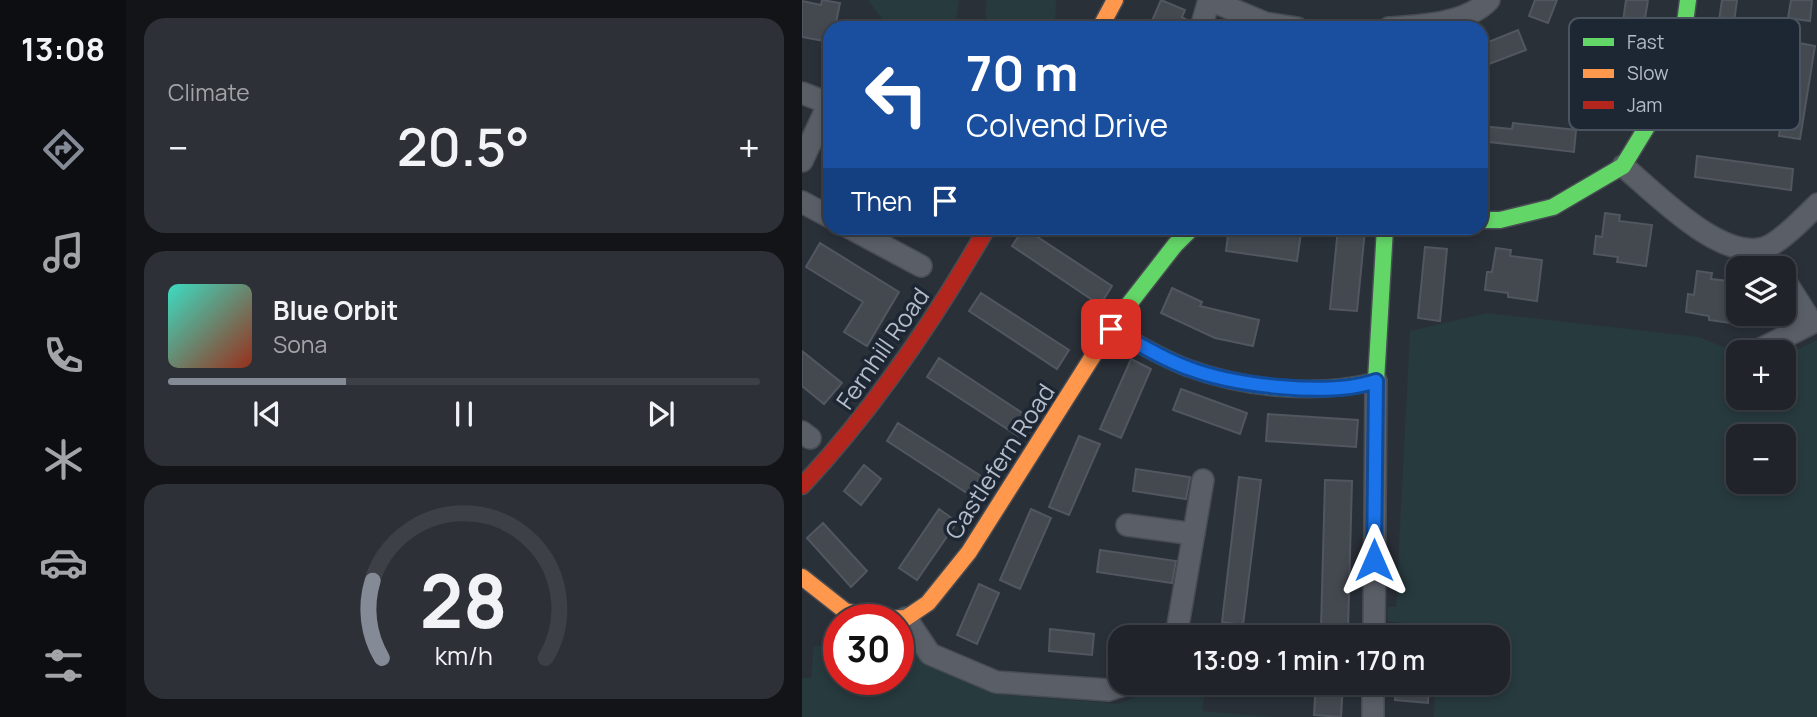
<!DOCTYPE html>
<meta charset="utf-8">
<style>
body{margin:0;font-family:Manrope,sans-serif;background:#2d3036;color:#f1f3f6;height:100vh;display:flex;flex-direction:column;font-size:26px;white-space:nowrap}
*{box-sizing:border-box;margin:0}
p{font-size:23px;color:#a2a4a8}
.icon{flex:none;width:38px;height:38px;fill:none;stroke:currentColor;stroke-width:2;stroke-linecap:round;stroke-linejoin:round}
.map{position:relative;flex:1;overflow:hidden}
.sheet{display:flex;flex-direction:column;gap:18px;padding:18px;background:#121417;width:676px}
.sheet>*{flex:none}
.top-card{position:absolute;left:21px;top:21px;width:665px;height:214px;border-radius:21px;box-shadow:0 4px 10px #0003,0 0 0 2px #3d4147;background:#1a4fa0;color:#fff;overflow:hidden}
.tools{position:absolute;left:924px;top:256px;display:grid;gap:14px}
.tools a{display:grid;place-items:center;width:70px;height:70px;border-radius:14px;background:#20242a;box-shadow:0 4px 10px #0003,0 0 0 2px #3d4147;font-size:35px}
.speed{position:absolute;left:21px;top:604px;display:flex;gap:14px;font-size:35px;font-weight:700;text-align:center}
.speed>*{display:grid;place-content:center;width:91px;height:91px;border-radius:50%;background:#20242a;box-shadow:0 4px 10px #0003,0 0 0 2px #3d4147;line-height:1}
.speed .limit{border:10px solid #d22;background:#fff;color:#111}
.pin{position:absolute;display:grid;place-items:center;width:60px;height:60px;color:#fff;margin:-30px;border-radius:14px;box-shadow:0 4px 10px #0006}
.me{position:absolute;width:77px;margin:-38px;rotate:0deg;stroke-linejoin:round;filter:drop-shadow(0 0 5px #0008)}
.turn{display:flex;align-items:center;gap:24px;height:147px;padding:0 28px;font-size:32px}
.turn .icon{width:91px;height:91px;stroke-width:2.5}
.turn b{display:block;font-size:49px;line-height:60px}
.then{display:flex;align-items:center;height:66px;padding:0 28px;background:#0003;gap:14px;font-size:26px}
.big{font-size:52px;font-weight:600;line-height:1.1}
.sheet .widget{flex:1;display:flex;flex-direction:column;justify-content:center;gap:10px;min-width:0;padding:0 24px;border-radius:21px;background:#2d3036}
.sheet .dial{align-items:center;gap:0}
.dial svg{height:182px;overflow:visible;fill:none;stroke:#3d4147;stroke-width:7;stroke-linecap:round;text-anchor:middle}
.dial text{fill:#f1f3f6;stroke:none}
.song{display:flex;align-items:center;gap:21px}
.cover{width:84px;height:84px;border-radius:10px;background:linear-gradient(135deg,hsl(170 70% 55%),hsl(10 70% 35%))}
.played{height:7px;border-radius:4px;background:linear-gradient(90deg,#848b96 30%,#3d4147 30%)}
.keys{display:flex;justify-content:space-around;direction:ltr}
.heat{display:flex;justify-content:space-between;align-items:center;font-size:38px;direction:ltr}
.trip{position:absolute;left:306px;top:625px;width:402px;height:70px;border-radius:21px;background:#20242a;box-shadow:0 4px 10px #0003,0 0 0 2px #3d4147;font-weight:600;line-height:70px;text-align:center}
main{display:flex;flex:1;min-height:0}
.tabs{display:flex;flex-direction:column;width:126px;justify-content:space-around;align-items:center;background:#0d0e11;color:#a2a4a8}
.tabs .icon{width:49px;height:49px}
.tabs .current{color:#848b96}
.tabs b{font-size:32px;color:#f1f3f6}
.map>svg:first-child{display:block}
.green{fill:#273a3e;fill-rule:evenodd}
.building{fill:#444950;stroke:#52575f;stroke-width:2}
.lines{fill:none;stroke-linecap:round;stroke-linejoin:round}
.street-casing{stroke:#484c53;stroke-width:24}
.fast-casing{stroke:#484c53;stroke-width:19}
.slow-casing{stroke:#484c53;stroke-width:19}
.jam-casing{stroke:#484c53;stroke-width:19}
.street{stroke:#5a5e66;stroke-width:21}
.fast{stroke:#63d668;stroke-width:16}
.slow{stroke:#ff974d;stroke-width:16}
.jam{stroke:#b3261e;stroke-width:16}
.route-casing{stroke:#114b97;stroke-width:18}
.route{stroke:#1a73e8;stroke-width:12}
.labels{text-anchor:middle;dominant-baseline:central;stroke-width:7;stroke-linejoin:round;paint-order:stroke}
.street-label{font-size:24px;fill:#b4bcc9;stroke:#1d2633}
.key{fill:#1d2633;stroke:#4a5360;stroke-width:2}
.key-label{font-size:19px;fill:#b4bcc9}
</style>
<main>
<nav class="tabs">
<b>13:08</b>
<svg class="icon current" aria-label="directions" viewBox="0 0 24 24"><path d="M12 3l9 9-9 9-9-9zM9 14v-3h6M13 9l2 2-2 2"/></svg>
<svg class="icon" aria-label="music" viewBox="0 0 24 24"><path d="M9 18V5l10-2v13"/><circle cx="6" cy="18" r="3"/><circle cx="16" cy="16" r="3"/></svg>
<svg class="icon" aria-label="phone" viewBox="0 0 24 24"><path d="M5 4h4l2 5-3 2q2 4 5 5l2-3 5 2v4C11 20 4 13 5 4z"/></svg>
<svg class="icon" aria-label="climate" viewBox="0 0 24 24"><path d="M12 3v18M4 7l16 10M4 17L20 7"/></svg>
<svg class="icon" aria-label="car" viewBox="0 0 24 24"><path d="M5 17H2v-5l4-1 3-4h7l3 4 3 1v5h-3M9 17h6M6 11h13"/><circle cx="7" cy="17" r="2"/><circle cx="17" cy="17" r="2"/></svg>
<svg class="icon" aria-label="filters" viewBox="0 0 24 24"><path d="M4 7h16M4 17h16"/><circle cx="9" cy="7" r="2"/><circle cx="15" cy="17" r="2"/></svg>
</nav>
<section class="sheet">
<div class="widget"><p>Climate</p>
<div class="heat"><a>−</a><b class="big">20.5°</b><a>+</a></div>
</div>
<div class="widget">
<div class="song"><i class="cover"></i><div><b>Blue Orbit</b><p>Sona</p></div></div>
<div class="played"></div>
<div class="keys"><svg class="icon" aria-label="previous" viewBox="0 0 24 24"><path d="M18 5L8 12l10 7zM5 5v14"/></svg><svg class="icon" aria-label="pause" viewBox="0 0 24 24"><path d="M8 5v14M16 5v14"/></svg><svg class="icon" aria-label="next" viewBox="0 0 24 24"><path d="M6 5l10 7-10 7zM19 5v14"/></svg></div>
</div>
<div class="widget dial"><svg viewBox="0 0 100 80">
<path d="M14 69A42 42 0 1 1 86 69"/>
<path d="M14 69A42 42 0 0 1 10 35" stroke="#848b96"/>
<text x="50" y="56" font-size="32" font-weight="700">28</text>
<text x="50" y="72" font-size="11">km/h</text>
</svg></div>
</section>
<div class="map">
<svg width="1016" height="717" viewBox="0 0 1016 717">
<rect width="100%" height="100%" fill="#2a3038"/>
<path class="green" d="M66,0H157L153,28H87Z
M185,0H254L253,25L251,28H187L183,14Z
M685,313L897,337L932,351L936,357V397H982V356L1015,340V717H632L633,683L696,682V637H635V628L585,621L586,607H594L608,331ZM936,436H982V481H936Z
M12,646L37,647V679H96V649H103L148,674L194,694L316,704L344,693L357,683H394L402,696L400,711L473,717H0V678H9Z"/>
<path class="building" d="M20,0L38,3L33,28H28V42L0,37V1L19,5Z
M359,0L383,10L380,17L387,21L386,28H347Z
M733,0H755L746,23L727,16Z
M824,0H846L838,50H835L826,94L821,93L817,125L776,121L780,91L784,92L787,68L814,71Z
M920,0H935L918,126L897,124L910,27L916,28Z
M989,0H1010L1008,21L986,18Z
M716,30L724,50L679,67V45Z
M992,42L1013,46L998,139L977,136Z
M711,123L774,130L772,152L679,141V126L710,129Z
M895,156L991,169L989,190L893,177Z
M803,213L818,215L817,221L850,225L844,266L815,262L816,257L792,254L794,236L800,237Z
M222,228L310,286L298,305L210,246Z
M427,228H456L499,233L495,261L424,251Z
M536,228L563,230L555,311L528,309Z
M18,243L97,292L65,346L42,332L61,302L4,267Z
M623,247L645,249L638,321L616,318Z
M694,248L709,250L708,256L740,260L735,301L706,297V293L683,290L685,272H690Z
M895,271L910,273L909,279L936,282V324L907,320V316L884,312L886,294L892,295Z
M370,288L400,302L398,306L457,320L451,346L413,338L359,313Z
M179,293L267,350L255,369L167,311Z
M0,351L40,383L22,404L0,386Z
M137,358L228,418L216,436L125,377Z
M329,359L349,369L319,438L298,429Z
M379,389L445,413L438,434L371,410Z
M466,414L556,420L554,447L464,441Z
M96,423L179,476L168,495L85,441Z
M277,436L298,444L267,515L247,507Z
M62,465L79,479L59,505L42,491Z
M334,469L388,477L384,499L331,491Z
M437,477L459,480L441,625L420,622Z
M523,480L550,481L546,629L519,628Z
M137,509L155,522L115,580L97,568Z
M229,509L249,518L218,589L198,580Z
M21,523L65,571L49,587L5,538Z
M298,550L374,561L370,583L295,572Z
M177,584L197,593L175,644L155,635Z
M248,629L292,634L290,655L247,651Z
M514,682H541L539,717L512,715Z
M594,682H627L626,703L593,700Z"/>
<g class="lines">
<g class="street-casing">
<path id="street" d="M408,0L463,23L495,28
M399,28L407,0
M587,28C618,26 665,24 687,0
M0,93L26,103
M0,161L28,101
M821,166C852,192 918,261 962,248C977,244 1004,216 1016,204
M0,202L28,217
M48,228L119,266
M953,352L1010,323L982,279
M0,432L8,438
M325,525L392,534
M104,618L128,654L194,682L306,690L331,682
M374,637L401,480
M572,637L574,381
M571,717V682"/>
</g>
<g class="fast-casing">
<path id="fast" d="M679,220H698L751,207L821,166L860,102L881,38L886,0
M320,313L373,245L390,228
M308,329C334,342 359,358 386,368C444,389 514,396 574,381L583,228"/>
</g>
<g class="slow-casing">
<path id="slow" d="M298,28L313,0
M0,577L43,611L73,619L104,618L126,603L167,552L308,329L320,313"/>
</g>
<g class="jam-casing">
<path id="jam" d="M0,486C72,409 133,319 185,228"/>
</g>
<use href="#street" class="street"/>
<use href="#fast" class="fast"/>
<use href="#slow" class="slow"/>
<use href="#jam" class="jam"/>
</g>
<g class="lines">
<g class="route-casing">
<path id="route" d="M309,329C334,342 360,359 386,368C433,386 527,397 574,381L572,560"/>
</g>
<use href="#route" class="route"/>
</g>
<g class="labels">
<g class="street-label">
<text transform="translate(80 348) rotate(-55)">Fernhill Road</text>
<text transform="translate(197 461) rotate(-57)">Castlefern Road</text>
</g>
</g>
<rect x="767" y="18" width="231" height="112" rx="10" class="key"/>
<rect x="781" y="38" width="31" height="8" fill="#63d668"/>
<rect x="781" y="69" width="31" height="9" fill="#ff974d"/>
<rect x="781" y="101" width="31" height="8" fill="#b3261e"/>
<g class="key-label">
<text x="825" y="49">Fast</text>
<text x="825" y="80">Slow</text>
<text x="825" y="112">Jam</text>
</g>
</svg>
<div class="tools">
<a><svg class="icon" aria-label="layers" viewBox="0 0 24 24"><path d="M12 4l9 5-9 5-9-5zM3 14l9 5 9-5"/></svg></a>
<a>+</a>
<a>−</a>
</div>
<div class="speed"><div class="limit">30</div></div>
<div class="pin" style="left:309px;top:329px;background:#d93025"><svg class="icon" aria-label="arrive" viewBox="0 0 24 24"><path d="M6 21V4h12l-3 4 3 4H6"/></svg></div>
<svg class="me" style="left:572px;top:560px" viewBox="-20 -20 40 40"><path d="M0-17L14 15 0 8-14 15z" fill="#1a73e8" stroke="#fff" stroke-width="4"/></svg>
<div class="trip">13:09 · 1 min · 170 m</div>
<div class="top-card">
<div class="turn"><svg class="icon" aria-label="left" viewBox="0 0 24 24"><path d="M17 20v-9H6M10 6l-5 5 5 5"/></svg><div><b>70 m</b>Colvend Drive</div></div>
<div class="then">Then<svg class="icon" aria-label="arrive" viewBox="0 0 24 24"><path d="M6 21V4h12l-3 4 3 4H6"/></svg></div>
</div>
</div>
</main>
